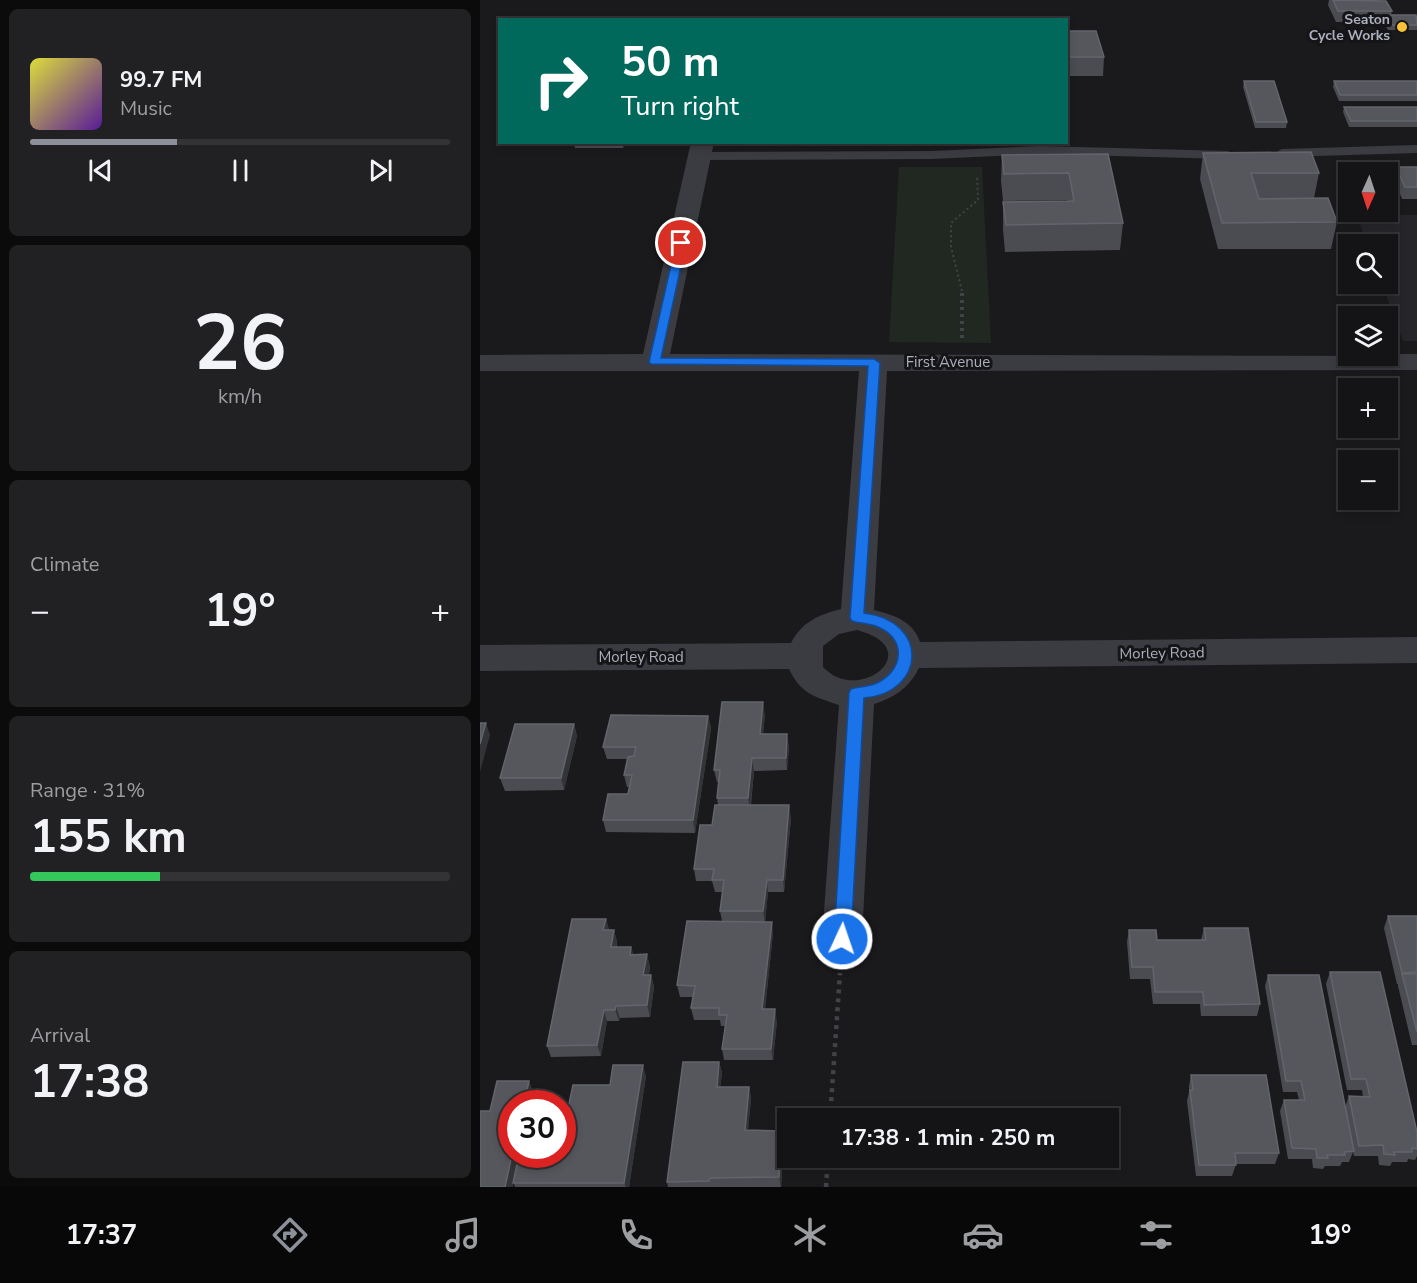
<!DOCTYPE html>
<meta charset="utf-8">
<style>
body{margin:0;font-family:"Nunito Sans",sans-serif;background:#212123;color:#f1f3f6;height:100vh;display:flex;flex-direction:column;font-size:22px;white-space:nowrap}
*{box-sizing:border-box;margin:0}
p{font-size:20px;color:#9d9ea1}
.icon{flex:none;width:33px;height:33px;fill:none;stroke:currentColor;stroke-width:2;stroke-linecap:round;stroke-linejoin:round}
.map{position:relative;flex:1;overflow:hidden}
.panel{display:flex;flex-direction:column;gap:9px;padding:9px;background:#0b0b0c;width:480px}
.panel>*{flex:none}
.top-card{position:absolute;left:18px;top:18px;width:570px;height:126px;border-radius:0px;box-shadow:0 3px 9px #0003,0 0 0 2px #333335;background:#00695c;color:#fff;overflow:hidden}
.needle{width:39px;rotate:183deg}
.tools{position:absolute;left:858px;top:162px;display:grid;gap:12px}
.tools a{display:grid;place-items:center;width:60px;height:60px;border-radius:0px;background:#141416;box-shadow:0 3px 9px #0003,0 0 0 2px #333335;font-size:30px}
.speed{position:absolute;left:18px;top:1090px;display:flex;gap:12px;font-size:30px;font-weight:700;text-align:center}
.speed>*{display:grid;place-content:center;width:78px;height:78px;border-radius:50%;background:#141416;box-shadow:0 3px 9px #0003,0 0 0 2px #333335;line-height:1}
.speed .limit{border:9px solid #d22;background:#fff;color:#111}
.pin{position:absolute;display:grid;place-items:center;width:51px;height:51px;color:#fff;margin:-26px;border:3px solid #fff;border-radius:50%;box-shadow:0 2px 6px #0007}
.me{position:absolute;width:66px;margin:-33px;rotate:3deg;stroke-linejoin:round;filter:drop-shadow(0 0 4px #0008)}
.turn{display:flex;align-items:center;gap:21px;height:126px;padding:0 24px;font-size:27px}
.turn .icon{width:78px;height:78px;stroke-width:2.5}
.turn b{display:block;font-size:42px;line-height:51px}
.big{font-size:45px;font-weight:700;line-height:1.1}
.panel .card{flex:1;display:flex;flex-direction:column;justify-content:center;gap:9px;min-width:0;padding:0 21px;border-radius:9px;background:#212123}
.panel .dial{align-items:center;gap:0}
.dial b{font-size:78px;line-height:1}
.song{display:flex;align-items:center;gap:18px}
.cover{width:72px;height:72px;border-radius:9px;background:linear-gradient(135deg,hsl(60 70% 55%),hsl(270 70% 35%))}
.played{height:6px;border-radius:3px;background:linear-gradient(90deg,#8c9099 35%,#333335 35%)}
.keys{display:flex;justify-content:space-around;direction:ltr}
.heat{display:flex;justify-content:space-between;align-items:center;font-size:33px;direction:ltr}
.charge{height:9px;border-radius:4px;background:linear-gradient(90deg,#34c759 31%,#333335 0)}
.trip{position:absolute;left:297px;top:1108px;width:342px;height:60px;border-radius:0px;background:#141416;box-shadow:0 3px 9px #0003,0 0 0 2px #333335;font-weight:700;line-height:60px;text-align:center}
.tabs{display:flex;height:96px;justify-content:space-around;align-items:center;background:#080809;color:#9d9ea1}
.tabs .icon{width:42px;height:42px}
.tabs .current{color:#8c9099}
.tabs b{font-size:27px;color:#f1f3f6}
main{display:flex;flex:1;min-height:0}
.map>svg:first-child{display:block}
.built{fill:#26262a}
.green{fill:#202821}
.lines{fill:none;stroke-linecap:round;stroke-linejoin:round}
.path-far2{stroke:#414349;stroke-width:2;stroke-dasharray:2 3;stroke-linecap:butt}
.path-far1{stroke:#414349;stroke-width:4;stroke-dasharray:3 4;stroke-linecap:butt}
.path{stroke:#414349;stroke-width:4.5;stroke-dasharray:4 5;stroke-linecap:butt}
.service{fill:#3b3c42;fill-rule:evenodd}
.minor{fill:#3b3c42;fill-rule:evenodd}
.wall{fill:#4b4c52}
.shaded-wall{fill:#333438}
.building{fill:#56575d;stroke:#63656c;stroke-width:1.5}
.route{fill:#1a73e8;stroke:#114b97;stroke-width:1.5}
.poi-dot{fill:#f8c337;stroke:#151518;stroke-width:2}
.labels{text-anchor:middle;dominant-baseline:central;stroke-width:6;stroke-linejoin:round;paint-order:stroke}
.far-poi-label{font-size:14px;font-weight:bold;fill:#acb0bc;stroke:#151518;text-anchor:end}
.street-label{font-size:15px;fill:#acb0bc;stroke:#151518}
</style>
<main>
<section class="panel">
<div class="card">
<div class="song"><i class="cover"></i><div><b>99.7 FM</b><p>Music</p></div></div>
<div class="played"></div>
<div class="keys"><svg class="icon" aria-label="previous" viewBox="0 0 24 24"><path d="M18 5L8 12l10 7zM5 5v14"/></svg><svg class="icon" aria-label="pause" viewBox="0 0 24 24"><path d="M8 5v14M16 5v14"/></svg><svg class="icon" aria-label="next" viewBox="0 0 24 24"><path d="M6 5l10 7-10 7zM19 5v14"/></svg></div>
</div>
<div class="card dial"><b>26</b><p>km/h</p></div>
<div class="card"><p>Climate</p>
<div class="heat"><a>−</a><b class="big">19°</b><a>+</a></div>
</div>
<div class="card"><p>Range · 31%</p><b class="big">155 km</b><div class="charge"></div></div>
<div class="card"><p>Arrival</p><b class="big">17:38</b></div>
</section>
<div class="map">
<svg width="937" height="1187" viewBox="0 0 937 1187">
<rect width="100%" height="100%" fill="#1a1a1d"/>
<path class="built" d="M877,215H937V341H923L902,284H908V244H887Z"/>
<path class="green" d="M419,167H502L511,343L409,342Z"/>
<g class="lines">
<path class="path-far2" d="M482,291L471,247V223L498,200L497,176"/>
<path class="path-far1" d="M482,338V289"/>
<path class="path" d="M350,1119L360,973
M346,1187L348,1158"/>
<path class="service" d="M937,145V153L802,157L795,153L802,149Z
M560,146L748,151L755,155L748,159L560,154L451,159L220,160L213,156L220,152L451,151Z"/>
<path class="minor" d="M211,142H234L190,354L908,356V354H937V370L407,371L394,610C414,615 433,621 440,642L937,637V663L439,668C430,687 414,698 394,704L382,939L376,952L362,957L348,952L342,939L359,705C333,696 321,694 309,669L0,671V645L311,643C322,622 338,615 361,609L379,371H0V355L163,354ZM377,630C449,649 379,706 343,667V646L359,634Z"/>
</g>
<path class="wall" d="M849,0H894L912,11L911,15L937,16V30H908L904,22H856L848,5Z
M586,31L624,57L623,76H586Z
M764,81L807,122L806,128H775L763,87Z
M854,81H937V101H859L853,87Z
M864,107H937V127H869L863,112Z
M69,142H145L143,148H95L94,143Z
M723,153L839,173L834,198L857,222L851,249H738L720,179Z
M628,154L643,223L640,250L525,252L523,229V202L588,201L587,200L523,201L521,181L522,155Z
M916,167H937V199H922L914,179Z
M285,714L283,734L309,746L307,770L274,771L271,805L311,818L304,892H288L285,921L293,933L285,1009L297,1021L293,1060H244L242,1049L245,1026H241L240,1020H214L211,1008L213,997H200L197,985L242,921L240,911L242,892H235L232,881H216L214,869L232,825L238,805L237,798L238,782H237L234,770Z
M228,716L231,728L215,833L126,832L123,820L148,794L149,787H147L144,775L147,759H127L123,747Z
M94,724L97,736L84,790L25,791L20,778Z
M908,916H937V1045H932L918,986V984H917L904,928Z
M126,919L129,930H134L137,942V947L154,954L170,966L169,975H171L174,987L170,1017L140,1018L139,1021H127L121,1056L71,1057L67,1046Z
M724,928L780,1004L777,1016H721L720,1004H673L670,979H650L647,942L649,930L677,940H721Z
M850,972L937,1132V1156L935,1160L928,1159L927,1162H912L910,1166L899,1165L898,1156H874L873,1152L869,1162H862L860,1166H845L843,1169L833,1168L832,1159H808L800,1111L804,1100H819L817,1092H803L785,986L788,975L865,1107L869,1096L883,1097L882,1090H867L846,984Z
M239,1062L242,1073L240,1087H269L271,1098L268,1130L302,1131L304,1141L301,1187H188L187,1182Z
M711,1075L799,1153L795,1164H756L752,1176H716L707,1101L709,1092V1086Z
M166,1076L149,1187H35L10,1111L49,1081L53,1092L51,1104H32V1155L84,1127L130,1085Z"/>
<path class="shaded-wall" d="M283,702L285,714L282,746L280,734Z
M228,716L231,728L215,833L213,820Z
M6,723L10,735L0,772V744Z
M94,724L97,736L84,790L81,778Z
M307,734L309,746L307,770L306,758Z
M272,758L274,771L270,810L268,798Z
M309,805L311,818L304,892L303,880Z
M287,880L288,892L285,923L283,911Z
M126,919L129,930H123Z
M292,922L293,933L284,1021L282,1009Z
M134,930L137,942L135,959L131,947Z
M151,947L155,958L150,955Z
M167,954L170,966L167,987L163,975Z
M171,975L174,987L170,1017L167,1005Z
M136,1006L140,1018L139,1021L135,1010Z
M295,1009L297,1021L293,1060L291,1049Z
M124,1010L127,1021L121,1056L117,1045Z
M239,1062L242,1073L239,1098L237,1087Z
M163,1065L166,1076L149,1187H146L144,1183Z
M49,1081L53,1092L51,1104H44Z
M269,1087L271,1098L267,1141L265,1130Z
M302,1131L304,1141L301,1187L299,1177Z
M32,1155H40L33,1187H25Z"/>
<path class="building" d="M853,0L906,1L912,11H858Z
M910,15H936L937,25H909L905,17Z
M586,31H616L624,57H586Z
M764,81H794L807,122H776Z
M854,81H937V95H860Z
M864,107H937V121H871Z
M831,152L839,173H771L779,199L848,198L857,222L742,223L723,153Z
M628,154L643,223L526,225L523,202L594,201L589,173L524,174L522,155Z
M916,167H937V187H925Z
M242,702H283L280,734H307L306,758H272L268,798H237L240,770H234Z
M131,715L228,716L213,820H123L128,794H148L152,775H144L148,757L154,756L156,747H123Z
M0,723H6L0,744Z
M35,724H94L81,778H20Z
M235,805H309L303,880H287L283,911H240L244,880H232L234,869H214L220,825H232Z
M908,916H937V972L922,973Z
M92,919H126L123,930H134L131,947H151L150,955L167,954L163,975H171L167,1005L136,1006L135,1010H124L117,1045L67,1046Z
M207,921L292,922L282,1009H295L291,1049H242L247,1015H239V1008H211L215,986L197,985Z
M724,928H768L780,1004L724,1005L723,992H675L673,967H652L649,930H676L677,940H726Z
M850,972H900L937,1132V1149L932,1148V1152H914L915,1155L904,1154L903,1145L879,1146L869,1096L890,1097L886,1079H871Z
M922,974H937V1032Z
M788,975H839L874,1151L864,1152L865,1155H847L848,1158H837L836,1149L812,1148L804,1100H825L821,1081H806Z
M203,1062H239L237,1087H269L265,1130L302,1131L299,1177L230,1178L229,1181L187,1182Z
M133,1065H163L144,1183H33L39,1155H82V1127H84L93,1085H130Z
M711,1075H786L799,1153H755L756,1165H719L710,1090H713Z
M17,1081H49L44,1104H32V1155L25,1187H0V1111H10Z"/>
<path class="route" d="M201,240L206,243L181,358L394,359L400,363L384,613C450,621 446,693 384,698L371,939L368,944L362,946L356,944L354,939L369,693L371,689C381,686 390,687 399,682C423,669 426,640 400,628C391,623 382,624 372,621L370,618L388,366L171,364L169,362L196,243Z"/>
<circle class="poi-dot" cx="922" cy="27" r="6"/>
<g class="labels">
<g class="far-poi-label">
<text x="910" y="19">Seaton<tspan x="910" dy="16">Cycle Works</tspan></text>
</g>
<g class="street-label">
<text x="468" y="362">First Avenue</text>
<text transform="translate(682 653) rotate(-1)">Morley Road</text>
<text x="161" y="657">Morley Road</text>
</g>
</g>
</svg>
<div class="tools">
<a><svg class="needle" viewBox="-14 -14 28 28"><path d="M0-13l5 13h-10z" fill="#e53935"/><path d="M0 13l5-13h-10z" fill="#9d9ea1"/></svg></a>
<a><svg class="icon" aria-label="search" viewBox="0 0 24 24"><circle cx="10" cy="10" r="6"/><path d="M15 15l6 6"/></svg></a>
<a><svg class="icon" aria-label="layers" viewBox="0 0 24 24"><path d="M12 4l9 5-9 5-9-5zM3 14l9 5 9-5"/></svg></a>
<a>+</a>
<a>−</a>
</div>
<div class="speed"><div class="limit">30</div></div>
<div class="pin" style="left:201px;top:243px;background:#d93025"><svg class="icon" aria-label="arrive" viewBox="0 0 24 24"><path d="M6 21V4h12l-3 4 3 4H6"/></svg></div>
<svg class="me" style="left:362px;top:939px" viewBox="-20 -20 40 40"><circle r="17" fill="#1a73e8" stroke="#fff" stroke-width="3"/><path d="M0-11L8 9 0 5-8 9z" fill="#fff"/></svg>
<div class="trip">17:38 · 1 min · 250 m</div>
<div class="top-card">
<div class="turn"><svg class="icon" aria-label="right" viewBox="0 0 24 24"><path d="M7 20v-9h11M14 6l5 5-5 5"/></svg><div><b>50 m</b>Turn right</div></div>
</div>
</div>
</main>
<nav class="tabs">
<b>17:37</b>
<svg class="icon current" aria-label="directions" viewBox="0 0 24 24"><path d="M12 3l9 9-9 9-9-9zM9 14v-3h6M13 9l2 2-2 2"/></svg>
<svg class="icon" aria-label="music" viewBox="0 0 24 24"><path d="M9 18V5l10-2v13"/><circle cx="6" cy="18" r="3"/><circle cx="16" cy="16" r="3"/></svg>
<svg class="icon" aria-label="phone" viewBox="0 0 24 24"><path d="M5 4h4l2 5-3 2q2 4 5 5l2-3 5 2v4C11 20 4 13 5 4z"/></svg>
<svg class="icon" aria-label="climate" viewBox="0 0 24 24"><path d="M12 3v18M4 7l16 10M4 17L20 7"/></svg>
<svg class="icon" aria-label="car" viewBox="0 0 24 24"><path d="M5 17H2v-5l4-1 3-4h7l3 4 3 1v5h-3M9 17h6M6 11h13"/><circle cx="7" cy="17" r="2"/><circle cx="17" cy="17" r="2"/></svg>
<svg class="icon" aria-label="filters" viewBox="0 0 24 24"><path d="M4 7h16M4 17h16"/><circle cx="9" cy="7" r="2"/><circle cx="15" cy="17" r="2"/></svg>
<b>19°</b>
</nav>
